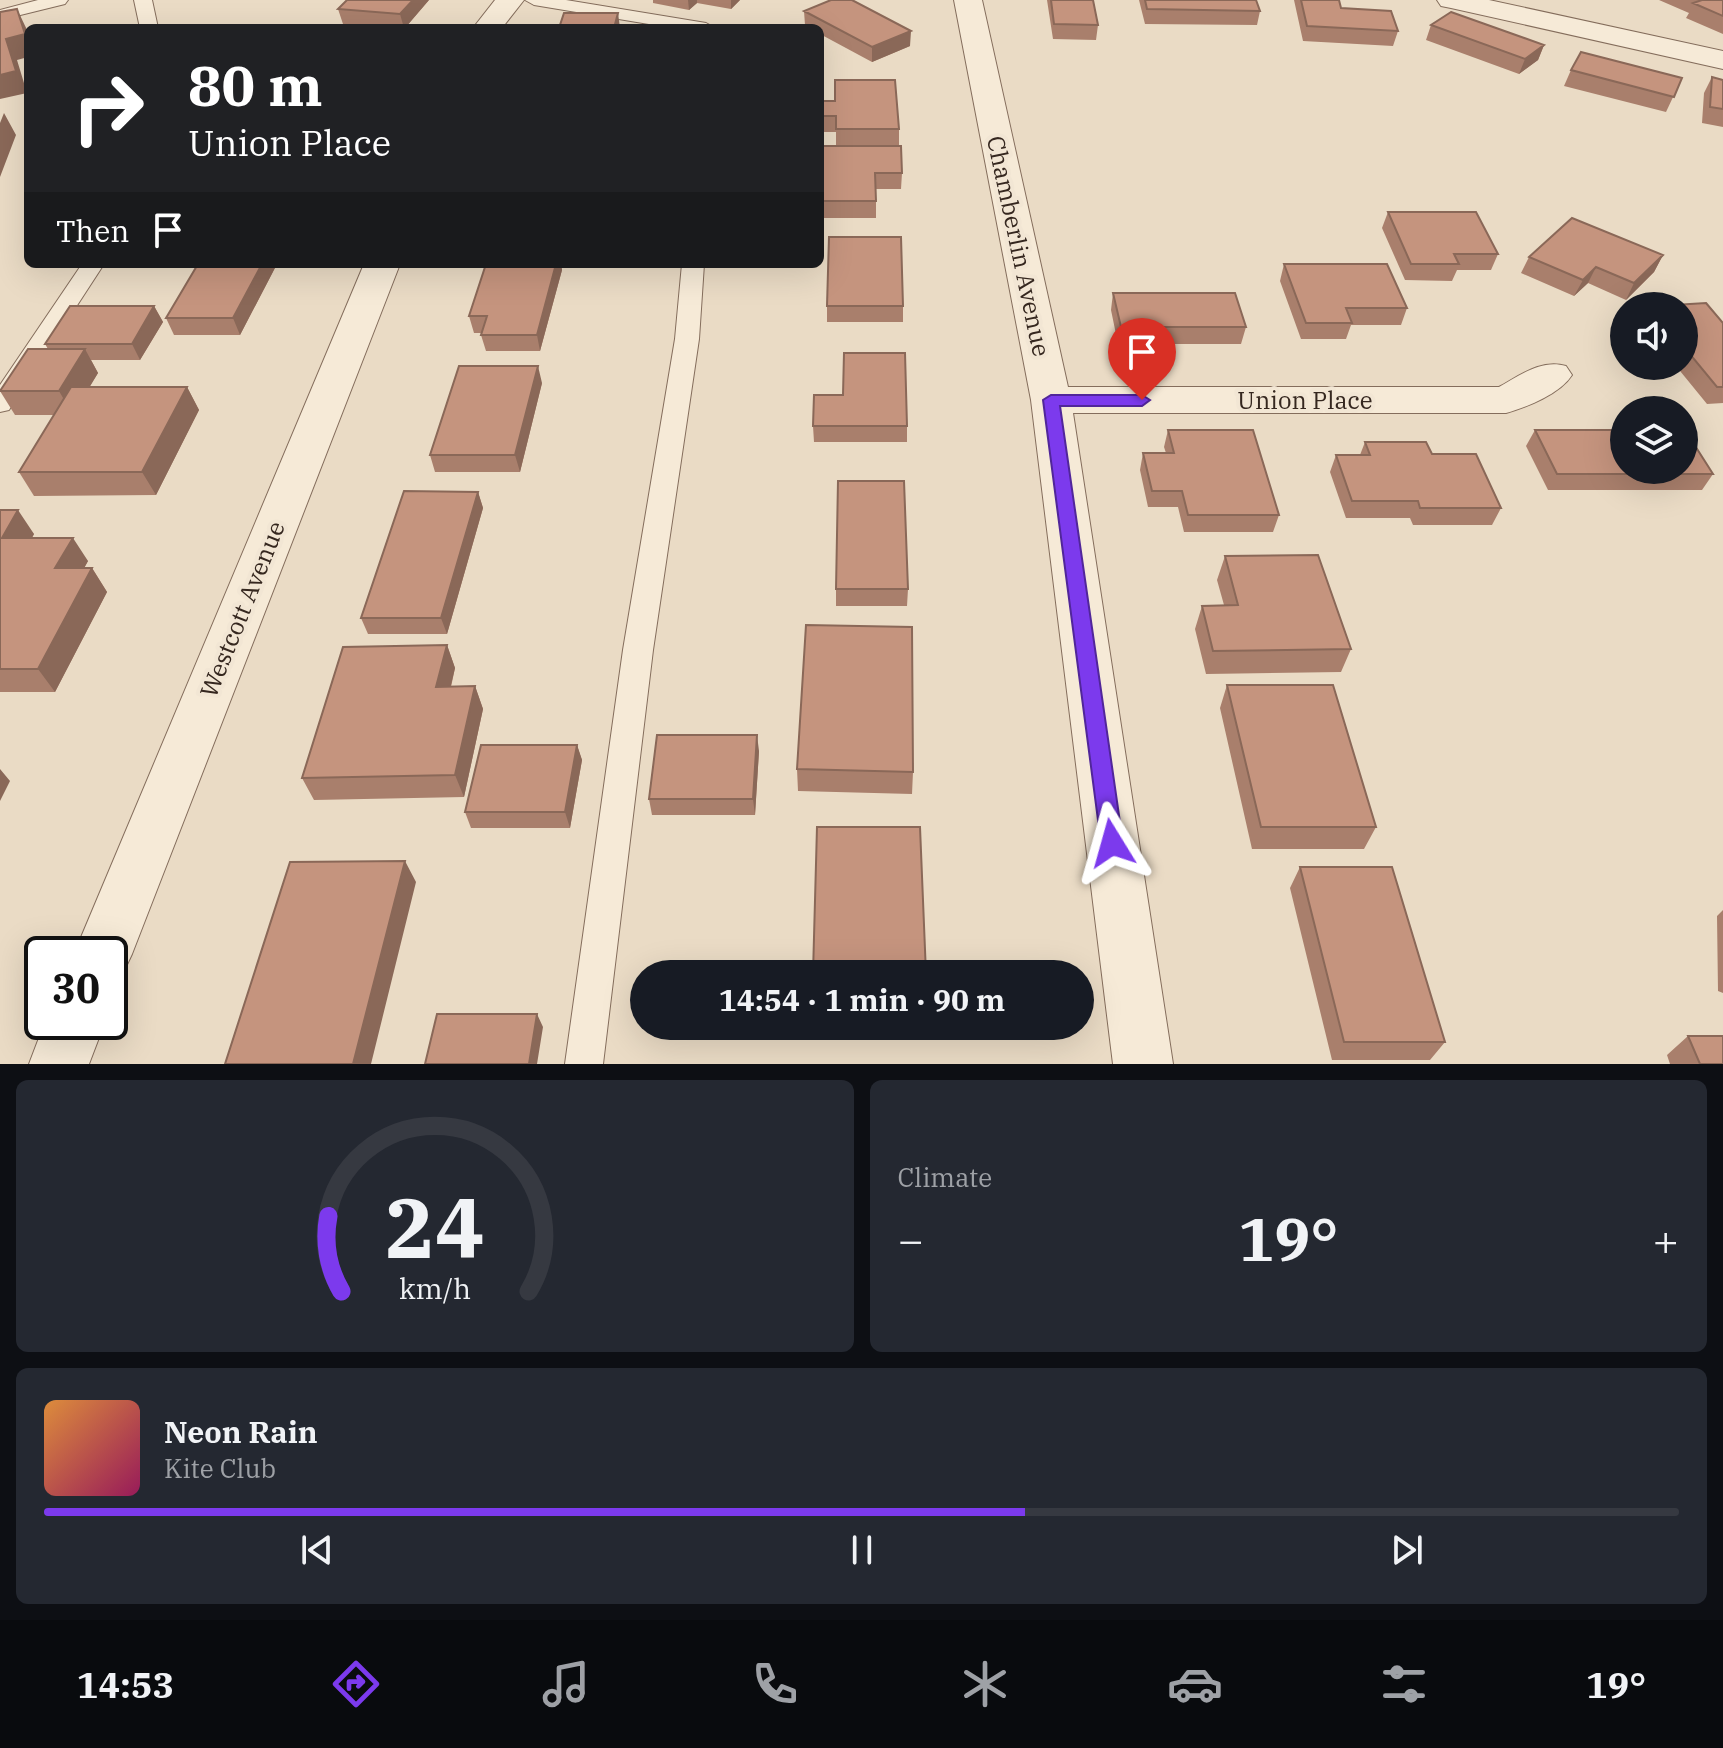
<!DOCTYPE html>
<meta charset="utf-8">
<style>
body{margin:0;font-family:"IBM Plex Serif",serif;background:#242831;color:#f1f3f6;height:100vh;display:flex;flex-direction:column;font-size:30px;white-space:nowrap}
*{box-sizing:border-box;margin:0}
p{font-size:26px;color:#9ea1a6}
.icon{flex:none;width:44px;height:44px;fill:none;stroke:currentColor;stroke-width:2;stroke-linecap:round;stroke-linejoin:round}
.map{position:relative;height:1064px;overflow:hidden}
.sheet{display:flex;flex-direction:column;gap:16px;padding:16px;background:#0d0f14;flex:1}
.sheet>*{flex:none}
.hud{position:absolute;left:24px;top:24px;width:800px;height:244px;border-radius:12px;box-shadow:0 8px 32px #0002;background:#202124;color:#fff;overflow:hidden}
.fabs{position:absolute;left:1610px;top:292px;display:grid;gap:16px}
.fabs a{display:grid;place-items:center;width:88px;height:88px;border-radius:50%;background:#171b24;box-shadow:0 8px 32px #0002;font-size:40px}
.speed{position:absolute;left:24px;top:936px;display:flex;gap:16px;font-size:40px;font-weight:700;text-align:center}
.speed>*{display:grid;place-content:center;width:104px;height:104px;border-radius:50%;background:#171b24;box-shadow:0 8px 32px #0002;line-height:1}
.speed .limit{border:4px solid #111;border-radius:12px;background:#fff;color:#111}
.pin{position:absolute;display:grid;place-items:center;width:68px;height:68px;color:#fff;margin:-82px -34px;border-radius:50% 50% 50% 0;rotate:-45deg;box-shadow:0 0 8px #0007}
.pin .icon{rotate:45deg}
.me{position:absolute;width:88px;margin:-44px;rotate:352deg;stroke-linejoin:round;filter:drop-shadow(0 0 6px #0008)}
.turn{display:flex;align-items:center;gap:28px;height:168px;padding:0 32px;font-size:36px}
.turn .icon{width:104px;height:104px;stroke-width:2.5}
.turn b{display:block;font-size:56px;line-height:68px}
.then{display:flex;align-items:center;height:76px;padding:0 32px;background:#0003;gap:16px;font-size:30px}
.big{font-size:60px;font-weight:700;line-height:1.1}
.sheet .widget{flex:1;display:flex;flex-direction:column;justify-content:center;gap:12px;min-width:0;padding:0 28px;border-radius:12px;background:#242831}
.sheet .dial{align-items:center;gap:0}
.dial svg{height:208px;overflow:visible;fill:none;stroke:#363941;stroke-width:7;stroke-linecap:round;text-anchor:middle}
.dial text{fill:#f1f3f6;stroke:none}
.song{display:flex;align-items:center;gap:24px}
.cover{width:96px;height:96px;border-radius:12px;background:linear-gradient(135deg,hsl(30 70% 55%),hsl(330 70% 35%))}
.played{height:8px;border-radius:4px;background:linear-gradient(90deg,#7c3aed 60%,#363941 60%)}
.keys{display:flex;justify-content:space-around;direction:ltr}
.heat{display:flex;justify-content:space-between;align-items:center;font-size:44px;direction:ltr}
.sheet .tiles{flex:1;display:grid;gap:16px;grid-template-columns:1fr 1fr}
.widget:last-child{grid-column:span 2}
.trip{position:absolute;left:630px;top:960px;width:464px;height:80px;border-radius:40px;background:#171b24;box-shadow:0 8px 32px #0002;font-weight:700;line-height:80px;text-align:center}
.dock{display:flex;height:128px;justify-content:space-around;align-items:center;background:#090b0e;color:#9ea1a6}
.dock .icon{width:56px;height:56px}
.dock .current{color:#7c3aed}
.dock b{font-size:36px;color:#f1f3f6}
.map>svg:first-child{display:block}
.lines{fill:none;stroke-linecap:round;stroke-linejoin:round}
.lane-casing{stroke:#846d5c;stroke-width:2}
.street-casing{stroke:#846d5c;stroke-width:2}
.lane{fill:#f6ead7;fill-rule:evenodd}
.street{fill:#f6ead7;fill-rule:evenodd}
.wall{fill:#a97f6c}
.shaded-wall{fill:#8a6858}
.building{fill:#c5947e;stroke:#8a6858;stroke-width:2}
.route{fill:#7c3aed;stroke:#51269a;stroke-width:2}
.labels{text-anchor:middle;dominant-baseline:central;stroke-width:8;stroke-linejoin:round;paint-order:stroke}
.street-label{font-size:24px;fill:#35271f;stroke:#f2e6d4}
</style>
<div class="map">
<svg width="1723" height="1064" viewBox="0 0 1723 1064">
<rect width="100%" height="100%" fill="#eadbc5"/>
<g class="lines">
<g class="lane-casing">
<path id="lane" d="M38,0H68L65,4L0,20V10Z
M134,0H152L158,28H140Z
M525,0H566L706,23L715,28H673L534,5Z
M82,264H104L9,410L0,412V385Z
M682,264H704L699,339L653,650L603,1064H565L623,650L675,339Z"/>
</g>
<g class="street-casing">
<path id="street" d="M495,0H524L502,28H473Z
M954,0H982L1068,387H1499C1521,375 1541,359 1566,366L1572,375C1560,394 1527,407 1506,413H1073L1173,1064H1113L1031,400Z
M1437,0H1489L1723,51V69L1451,8L1441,6Z
M364,264H400L132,954L123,973L110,978V954H74Z
M45,1022H105L89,1064H29Z"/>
</g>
<use href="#lane" class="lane"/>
<use href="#street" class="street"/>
</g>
<path class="wall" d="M429,0L405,28H388L343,24L338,9Z
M653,0H740L731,9L697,3L689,10L653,3Z
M1047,0H1093L1098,25L1096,40L1053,39Z
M1139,0H1256L1260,11L1257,25L1145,24Z
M1294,0H1339L1341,8L1398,31L1393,46L1303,41Z
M1659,0H1723V34L1686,18L1689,13Z
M804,11L910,46L872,62L820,34V28H809L805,25Z
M1431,25L1544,45L1538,60L1519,74L1426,40Z
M1571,70L1682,78L1666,112L1564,86Z
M1712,77L1723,80V127L1702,123L1704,93Z
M820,101L899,129V145H836V132H820Z
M820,146L902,173L901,189H876V218H820Z
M1388,212L1498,254L1491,270H1457L1452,281L1405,280L1382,228Z
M1663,255L1654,272L1626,300L1588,283L1574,296L1521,273L1529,257Z
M198,264H277L240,335H174L166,318Z
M486,264H561L562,270L540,351H486L481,335L482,333H474L469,316Z
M1284,264L1407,308L1401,325H1351L1346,339H1301L1280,281Z
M1113,293L1246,327L1241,344H1118L1111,310Z
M154,306L163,322L140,360H91L98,373L89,387H187L199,410L156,495L34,496L19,472L54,415H15L0,391L48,349L45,344Z
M827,306H903V322H827Z
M1684,306L1723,323V403L1707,404L1676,366H1684Z
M542,383L520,472H435L430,455Z
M843,395L907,426V442H814L813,426Z
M1168,430L1279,515L1273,532H1184L1178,507H1148L1140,470L1143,453H1166L1164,447Z
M1535,430L1713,474L1702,490H1548L1526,446Z
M1365,442L1432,454L1501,508L1492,525H1413L1410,518H1346L1330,472L1336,455H1360Z
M478,492L483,508L447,634H368L361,618Z
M0,510L34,534L32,538L88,561L84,568H92L107,592L55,692H0Z
M1225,556L1351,649L1341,672L1206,674L1195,629L1202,606L1224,605L1217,580Z
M836,589H908L907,606H836Z
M447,645L455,668L451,687L475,686L483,709L464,797L314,800L302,778Z
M1227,685L1376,827L1364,849H1252L1220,708Z
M577,745L582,760L570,828H471L465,812Z
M759,751L755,815H652L649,799Z
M797,769L913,772L912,794L798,791Z
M1300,867L1445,1042L1430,1060H1332L1290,888Z
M1723,910V993L1718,991L1717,916Z
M1688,1036L1723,1064H1670L1667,1055Z"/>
<path class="shaded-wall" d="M413,0H429L405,28H404L400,14Z
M688,0H697V3L689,10Z
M731,0H740L731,9Z
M17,9L28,32V57L17,60L27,93L0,99V75L6,39Z
M618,13L620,28H614Z
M911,31L910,46L872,62V47Z
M1544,45L1538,60L1519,74L1525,59Z
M4,113L16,135L0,177V123Z
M1663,255L1654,272L1626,300L1634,283Z
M262,264H277L240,335L233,318Z
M556,264H561L562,270L540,351L537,335Z
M1596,267L1588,283L1574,296L1583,280Z
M154,306L163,322L140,360L132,344Z
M85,349L98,373L73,415L59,391Z
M538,366L542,383L520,472L515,455Z
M187,387L199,410L156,495L142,472Z
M478,492L483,508L447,634L441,618Z
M18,510L34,534L18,561L2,538Z
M73,538L88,561L71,592L55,568Z
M92,568L107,592L55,692L38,669Z
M447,645L455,668L445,710L436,687Z
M475,686L483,709L464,797L455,775Z
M757,735L759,751L755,815L753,799Z
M577,745L582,760L570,828L565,812Z
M0,769L10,781L0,801Z
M405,861L416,882L371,1064H353Z
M537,1014L543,1027L537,1064H529Z"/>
<path class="building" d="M347,0H413L400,14L338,9Z
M831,0H852L911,31L872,47L804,11Z
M1051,0H1093L1098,25L1054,24Z
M1145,0H1256L1260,11L1147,9Z
M1301,0H1339L1341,8L1391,11L1398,31L1307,26Z
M1702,0H1723V16L1693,3Z
M17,9L25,34L6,39L16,71L0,75V12Z
M1451,12L1544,45L1525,59L1431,25Z
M564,13H618L614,28H559Z
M1581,52L1682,78L1674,97L1571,70Z
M1712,77L1723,80V109L1710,107Z
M835,80H895L899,129H836V116H820V101H835Z
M820,146H901L902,173H875L876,201H820Z
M1388,212H1476L1498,254H1454L1459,264H1411Z
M1572,218L1663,255L1634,283L1596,267L1583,280L1529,257Z
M829,237H901L903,306H827Z
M198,264H262L233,318H166Z
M486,264H556L537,335H481L487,316H469Z
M1284,264H1387L1407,308H1346L1352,323H1306Z
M1113,293H1235L1246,327H1121Z
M1706,303L1723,323V387H1717L1684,347V306H1657Z
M70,306H154L132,344H45Z
M28,349H85L59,391H0Z
M844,353H905L907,426H813L814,395H843Z
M459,366H538L515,455H430Z
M71,387H187L142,472H19Z
M1168,430H1253L1279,515H1188L1182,491H1152L1143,453H1174Z
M1535,430H1624V470H1684V430H1685L1713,474H1557Z
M1365,442H1426L1432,454H1476L1501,508H1420L1418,501H1352L1336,455H1370Z
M838,481H904L908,589H836Z
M404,491L478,492L441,618H361Z
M0,510H18L2,538H73L55,568H92L38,669H0Z
M1318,555L1351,649L1213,651L1202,606L1238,605L1225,556Z
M806,625L912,627L913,772L797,769Z
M447,645L436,687L475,686L455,775L302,778L343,647Z
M1227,685H1333L1376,827H1261Z
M657,735H757L753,799H649Z
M481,745H577L565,812H465Z
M817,827H920L926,974H813Z
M405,861L353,1064H225L290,862Z
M1300,867H1392L1445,1042H1344Z
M437,1014H537L529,1064H425Z
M1688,1036H1723V1064H1700Z"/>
<path class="route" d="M1051,395H1142L1150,400L1142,406H1060L1123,843L1120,850L1112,853L1104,850L1101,843L1043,400Z"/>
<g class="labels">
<g class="street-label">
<text transform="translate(1019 246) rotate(78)">Chamberlin Avenue</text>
<text x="1305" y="400">Union Place</text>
<text transform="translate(242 609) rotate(-68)">Westcott Avenue</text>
</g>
</g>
</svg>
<div class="fabs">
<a><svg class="icon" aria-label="sound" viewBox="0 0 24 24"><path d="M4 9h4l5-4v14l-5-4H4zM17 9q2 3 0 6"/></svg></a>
<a><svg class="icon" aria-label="layers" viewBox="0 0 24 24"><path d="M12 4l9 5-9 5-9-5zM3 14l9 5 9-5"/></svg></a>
</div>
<div class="speed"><div class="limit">30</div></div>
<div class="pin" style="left:1142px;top:400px;background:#d93025"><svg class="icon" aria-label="arrive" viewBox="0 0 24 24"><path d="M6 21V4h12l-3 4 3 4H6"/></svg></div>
<svg class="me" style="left:1112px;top:843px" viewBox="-20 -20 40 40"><path d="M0-17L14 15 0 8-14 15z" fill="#7c3aed" stroke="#fff" stroke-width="4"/></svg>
<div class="trip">14:54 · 1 min · 90 m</div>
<div class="hud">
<div class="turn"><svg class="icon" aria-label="right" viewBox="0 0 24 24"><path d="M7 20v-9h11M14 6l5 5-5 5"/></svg><div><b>80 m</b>Union Place</div></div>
<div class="then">Then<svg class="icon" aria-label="arrive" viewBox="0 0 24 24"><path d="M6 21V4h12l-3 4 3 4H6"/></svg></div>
</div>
</div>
<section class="sheet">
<div class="tiles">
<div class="widget dial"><svg viewBox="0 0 100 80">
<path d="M14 69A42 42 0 1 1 86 69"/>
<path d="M14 69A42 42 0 0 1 9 40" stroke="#7c3aed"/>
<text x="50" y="56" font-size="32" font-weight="700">24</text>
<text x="50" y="72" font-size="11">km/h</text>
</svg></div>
<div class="widget"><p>Climate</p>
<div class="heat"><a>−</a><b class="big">19°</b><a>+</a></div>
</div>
<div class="widget">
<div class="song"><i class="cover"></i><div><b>Neon Rain</b><p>Kite Club</p></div></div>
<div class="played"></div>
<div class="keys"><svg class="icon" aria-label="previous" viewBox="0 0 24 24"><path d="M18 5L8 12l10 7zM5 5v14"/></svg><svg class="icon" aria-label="pause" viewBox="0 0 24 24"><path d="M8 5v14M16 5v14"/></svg><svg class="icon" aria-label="next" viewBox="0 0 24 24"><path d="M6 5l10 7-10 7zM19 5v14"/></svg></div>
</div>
</div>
</section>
<nav class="dock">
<b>14:53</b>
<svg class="icon current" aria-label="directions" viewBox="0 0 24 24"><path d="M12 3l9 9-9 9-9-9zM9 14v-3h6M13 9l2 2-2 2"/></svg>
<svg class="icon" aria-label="music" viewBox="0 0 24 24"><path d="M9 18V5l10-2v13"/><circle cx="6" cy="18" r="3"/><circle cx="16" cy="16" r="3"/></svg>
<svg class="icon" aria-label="phone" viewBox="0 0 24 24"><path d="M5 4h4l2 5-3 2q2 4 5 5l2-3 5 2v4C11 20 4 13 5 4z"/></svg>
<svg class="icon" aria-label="climate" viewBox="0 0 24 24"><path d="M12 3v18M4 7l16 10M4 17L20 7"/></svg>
<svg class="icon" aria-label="car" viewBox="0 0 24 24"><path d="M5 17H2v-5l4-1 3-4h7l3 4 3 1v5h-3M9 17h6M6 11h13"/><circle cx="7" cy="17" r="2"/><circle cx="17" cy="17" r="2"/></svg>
<svg class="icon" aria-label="filters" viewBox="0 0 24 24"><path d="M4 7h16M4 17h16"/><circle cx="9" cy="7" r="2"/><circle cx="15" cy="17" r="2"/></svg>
<b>19°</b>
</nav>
